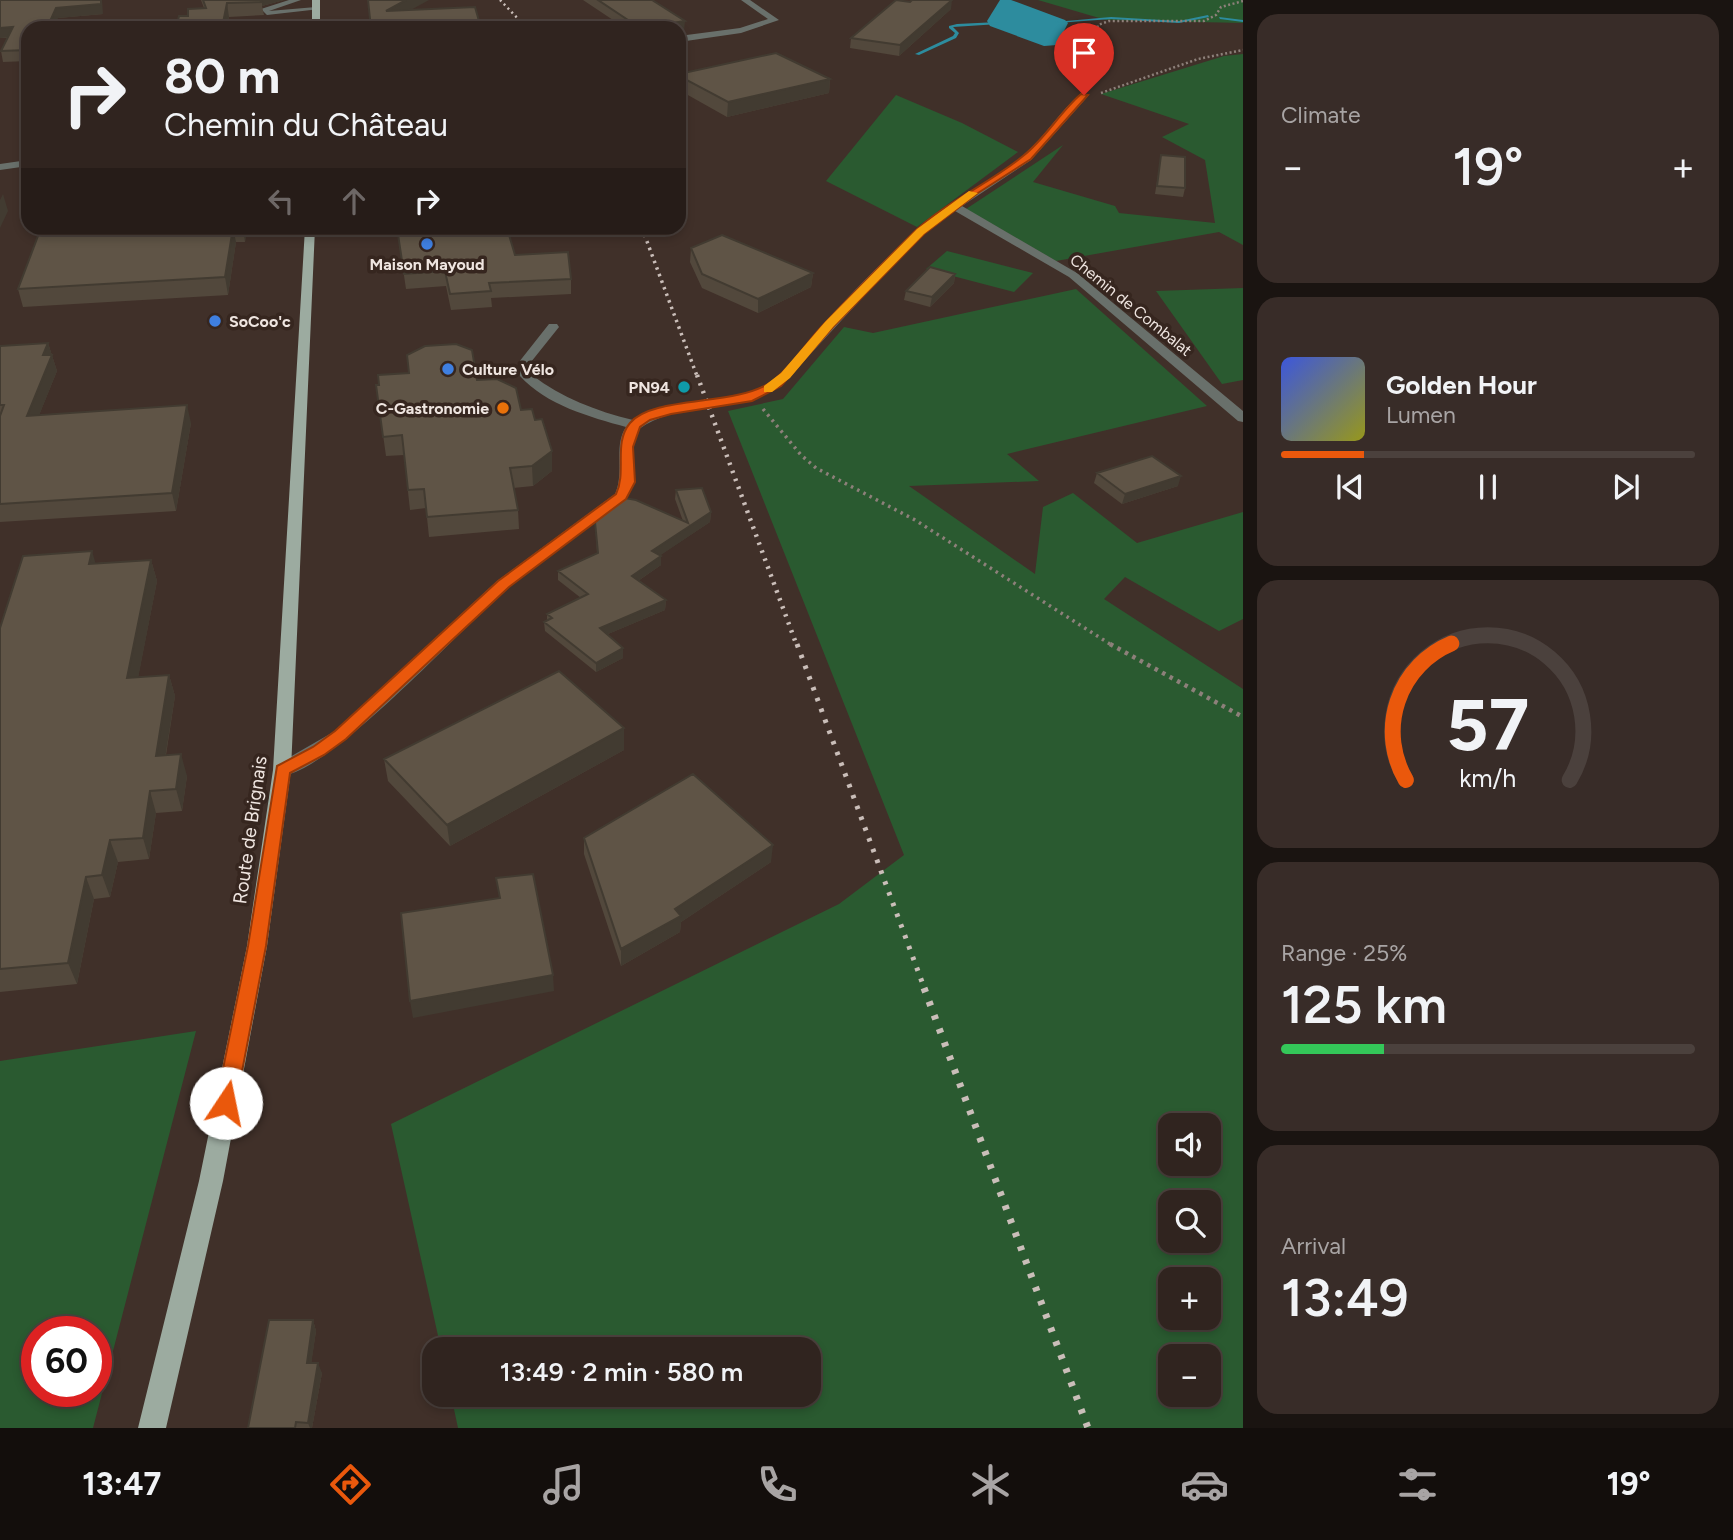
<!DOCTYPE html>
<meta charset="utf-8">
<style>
body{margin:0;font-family:Figtree,sans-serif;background:#382c28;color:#f1f3f6;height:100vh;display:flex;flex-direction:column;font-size:26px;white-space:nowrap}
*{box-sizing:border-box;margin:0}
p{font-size:23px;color:#a8a4a4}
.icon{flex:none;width:38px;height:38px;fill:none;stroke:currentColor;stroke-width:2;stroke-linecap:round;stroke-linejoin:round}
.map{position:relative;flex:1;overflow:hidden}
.panel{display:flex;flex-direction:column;gap:14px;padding:14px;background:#1a1411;width:490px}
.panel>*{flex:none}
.banner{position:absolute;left:21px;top:21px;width:665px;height:214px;border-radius:21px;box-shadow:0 4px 10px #0003,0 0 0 2px #4b413d;background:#30241f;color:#f1f3f6;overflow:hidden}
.controls{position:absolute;left:1158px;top:1113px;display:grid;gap:14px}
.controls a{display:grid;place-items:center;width:63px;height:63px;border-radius:14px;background:#30241f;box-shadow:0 4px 10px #0003,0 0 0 2px #4b413d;font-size:35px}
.speed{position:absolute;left:21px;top:1316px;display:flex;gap:14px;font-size:35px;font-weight:700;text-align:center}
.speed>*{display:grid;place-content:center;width:91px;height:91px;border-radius:50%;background:#30241f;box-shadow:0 4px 10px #0003,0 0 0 2px #4b413d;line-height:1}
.speed .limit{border:10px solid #d22;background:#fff;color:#111}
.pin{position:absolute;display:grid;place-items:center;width:60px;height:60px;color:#fff;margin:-72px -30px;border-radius:50% 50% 50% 0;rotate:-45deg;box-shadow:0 0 7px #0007}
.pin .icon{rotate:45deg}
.me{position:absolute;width:77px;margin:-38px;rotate:11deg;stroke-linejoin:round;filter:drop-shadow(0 0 5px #0008)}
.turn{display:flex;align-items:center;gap:24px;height:147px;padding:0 28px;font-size:32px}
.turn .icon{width:91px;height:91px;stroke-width:2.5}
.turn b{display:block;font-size:49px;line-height:60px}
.lanes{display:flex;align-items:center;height:66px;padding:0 28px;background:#0003;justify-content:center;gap:35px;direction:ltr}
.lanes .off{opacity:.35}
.big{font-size:52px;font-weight:600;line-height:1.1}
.panel .widget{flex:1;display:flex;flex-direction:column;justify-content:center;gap:10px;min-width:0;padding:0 24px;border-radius:21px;background:#382c28}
.panel .dial{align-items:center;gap:0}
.dial svg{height:182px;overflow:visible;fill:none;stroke:#4b413d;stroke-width:7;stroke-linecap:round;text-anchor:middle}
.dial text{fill:#f1f3f6;stroke:none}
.song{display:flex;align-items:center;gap:21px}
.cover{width:84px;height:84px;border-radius:10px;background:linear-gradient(135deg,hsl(230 70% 55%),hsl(60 70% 35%))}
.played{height:7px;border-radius:4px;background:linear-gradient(90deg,#ea580c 20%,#4b413d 20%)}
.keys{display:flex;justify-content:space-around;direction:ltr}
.heat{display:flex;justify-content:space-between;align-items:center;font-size:38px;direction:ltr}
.charge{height:10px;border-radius:5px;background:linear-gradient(90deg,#34c759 25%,#4b413d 0)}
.trip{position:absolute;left:422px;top:1337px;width:399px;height:70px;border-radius:21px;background:#30241f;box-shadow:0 4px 10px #0003,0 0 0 2px #4b413d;font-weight:600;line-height:70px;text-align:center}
.tabs{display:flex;height:112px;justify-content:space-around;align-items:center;background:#130e0c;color:#a8a4a4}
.tabs .icon{width:49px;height:49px}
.tabs .current{color:#ea580c}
.tabs b{font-size:32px;color:#f1f3f6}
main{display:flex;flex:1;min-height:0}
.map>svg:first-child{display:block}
.green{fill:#2a5a30;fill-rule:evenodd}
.water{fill:#2d8c9e}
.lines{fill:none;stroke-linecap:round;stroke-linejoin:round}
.stream{fill:#2d8c9e;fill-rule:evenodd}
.path-far2{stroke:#8d807a;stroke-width:2.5;stroke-dasharray:2 2.5;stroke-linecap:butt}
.path-far1{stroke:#8d807a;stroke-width:3.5;stroke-dasharray:2.5 4.5;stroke-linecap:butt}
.path{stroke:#8d807a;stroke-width:4.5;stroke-dasharray:3.5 5;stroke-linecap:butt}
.service{fill:#69706b;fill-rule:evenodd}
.minor{fill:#69706b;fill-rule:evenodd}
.primary{fill:#9caba0;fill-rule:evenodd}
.rail-far4{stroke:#cabeb9;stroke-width:2.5;stroke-dasharray:2 3.5;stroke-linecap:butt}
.rail-far3{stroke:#cabeb9;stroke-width:3.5;stroke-dasharray:2.5 4.5;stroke-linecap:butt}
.rail-far2{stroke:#cabeb9;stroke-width:4.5;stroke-dasharray:2.5 6;stroke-linecap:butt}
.rail-far1{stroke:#cabeb9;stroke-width:5;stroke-dasharray:3.5 8;stroke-linecap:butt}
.rail{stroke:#cabeb9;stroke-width:7;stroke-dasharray:4.5 10;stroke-linecap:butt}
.wall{fill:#52483c}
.shaded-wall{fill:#423b31}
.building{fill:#5f5446;stroke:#423b31;stroke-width:2}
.route{fill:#ea580c;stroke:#983908;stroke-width:2}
.slow{fill:#f59e0b}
.shop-dot{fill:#3f7fe0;stroke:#36261f;stroke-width:2.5}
.culture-dot{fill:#0f9aa8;stroke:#36261f;stroke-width:2.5}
.food-dot{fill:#e8710a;stroke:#36261f;stroke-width:2.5}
.labels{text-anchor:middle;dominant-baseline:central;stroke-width:7;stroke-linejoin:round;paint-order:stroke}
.far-poi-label{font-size:16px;font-weight:bold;fill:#efe5e0;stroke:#36261f;text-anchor:start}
.far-street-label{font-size:16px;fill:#efe5e0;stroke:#36261f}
.street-label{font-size:19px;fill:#efe5e0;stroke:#36261f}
</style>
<main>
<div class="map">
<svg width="1243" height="1428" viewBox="0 0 1243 1428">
<rect width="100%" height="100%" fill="#403029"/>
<path class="green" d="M1038,0H1243V23L1106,20Z
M1243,54V245L1219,232L1056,261L966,209L1063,145L1033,182L1115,206L1119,213L1215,223L1205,160L1162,137L1189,124L1101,94L1224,56Z
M896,95L962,123L1018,152L917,227L826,181Z
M947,251L1033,273L1014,292L926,269Z
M1243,288V380L1222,384L1156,291Z
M1076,289L1207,406L1007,454L1039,481L909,486L1035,574L1043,507L1073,493L1137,543L1243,512V619L1219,631L1125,577L1104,599L1243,689V1428H458L451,1395H808V1349H441L391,1124L839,904L904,855L728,411L783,399L844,327L873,333ZM1209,1125V1164H1171V1125ZM1171,1202H1209V1241H1171ZM1209,1279V1318H1171V1279ZM1209,1356V1395H1171V1356Z
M196,1031L93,1428H0V1061ZM37,1332H96V1391H37Z"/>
<path class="water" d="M1000,0H1011L1065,20L1068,23L1057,45L1044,46L990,26L987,21Z"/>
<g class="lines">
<path class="stream" d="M1208,15L1209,17L1179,23L1111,19L1057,23L1055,22L1111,17L1179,21Z
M1219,17L1243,20V22L1220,19Z
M998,22L999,24L953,27L959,33L956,38L919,55L915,54L953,36L955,33L949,28V26L957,24Z"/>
<path class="path-far2" d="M1085,80L1098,25L1109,21H1204L1216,15L1221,7L1243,1
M1101,93L1198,59L1243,50"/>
<path class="path-far1" d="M763,409L801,455L816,468L915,520L1113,646"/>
<path class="path" d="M1110,644L1243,717"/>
<path class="service" d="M289,0H301L269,11L316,7L320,9L267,15L261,9Z"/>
<path class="minor" d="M741,0H750L779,20L741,33L679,42V36L740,28L768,19Z
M1081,93L1089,95L1031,160L962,206L1077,273L1243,411V422L1238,421L1069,277L955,211L922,236L888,270L780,387C735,413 681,400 639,429C627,450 640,477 626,499C588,528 548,556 510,586C472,617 318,787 276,775L273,770L276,765L335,731L497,581L615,494C625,472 613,446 626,427C590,417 546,405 520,376L519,362L549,324H557L559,327L531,362L532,375C562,398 596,411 633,420C674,393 729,409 770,382C791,368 804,345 821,327C848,296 877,268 906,239C941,205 987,187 1023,156C1045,137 1059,112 1081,93Z
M28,160V166L0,170V164Z"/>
<path class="primary" d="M312,0H320V28H312Z
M305,228H315L291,770L267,946L223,1181L166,1428H138L199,1181L247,946L273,770Z"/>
<path class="rail-far4" d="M500,0L527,28"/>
<path class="rail-far3" d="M642,228L697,376"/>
<path class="rail-far2" d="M697,375L797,646"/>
<path class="rail-far1" d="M797,644L925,990"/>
<path class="rail" d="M924,988L1088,1428"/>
</g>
<path class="wall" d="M0,0L103,14L58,18L28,28V61L3,62L1,51L7,38H0Z
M201,0H284L262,6L264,15L229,17L227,28H176L188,16L204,8Z
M583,0H652L684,31L679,28H625Z
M951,9L899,56L850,48L851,38Z
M679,74L830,79L829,93L727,117L679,90Z
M1161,155L1185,188L1183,197L1155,194Z
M41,228H247L245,242H236L228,295L23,307L18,289Z
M397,228L515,255L571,279V294L491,298L492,307L451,310L446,286L406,289Z
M691,248L813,273L811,287L758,313L702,288L690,262Z
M955,274L954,283L930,307L904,300L906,291Z
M48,343L57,371L39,415L191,423L176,511L0,522V346Z
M477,380L535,420L552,471L533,486L513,488L518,510L519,529L429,537L426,508L410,510L404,455L386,456L376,385Z
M1097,473L1178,486L1122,504L1094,483Z
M676,490L711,512L710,522L660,555L661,565L638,581L666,600L665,610L608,634L623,658L596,672L545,631L544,622L547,620V614L581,598L558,580V571L597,553L595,522L683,521L675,499Z
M151,560L157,581L138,677L169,675L175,696L166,755L187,776L182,811L156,813L149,859L118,862L110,897L94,899L77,984L0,992V628L96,563Z
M624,750L450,846L388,781L384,759Z
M584,838L771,862L681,922L680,932L621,966L584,854Z
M313,1320L316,1331L311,1363L322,1373L312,1428H248Z"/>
<path class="shaded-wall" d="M102,0L103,14L58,18L54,28H47L56,8Z
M257,0H284L262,6V2Z
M406,0H429L387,23L386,11Z
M952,0L951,9L899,56L900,45Z
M227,3L229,17L227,28H222Z
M685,21L684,31L679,32V28H640Z
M13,27L16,37L0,38V28Z
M830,79L829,93L727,117L728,102Z
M3,194L8,211L0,228V200Z
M233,228L236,242L228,295L225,277Z
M243,228H247L245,242Z
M813,273L811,287L758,313V299Z
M955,274L954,283L930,307L932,297Z
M48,343L57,371L32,433L27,416L43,355Z
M187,405L191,423L176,511L172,493Z
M552,451V471L533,486L532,466Z
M1181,476L1178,486L1122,504L1125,494Z
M711,512L710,522L652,561V551Z
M92,551L98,572L89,564Z
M661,556V565L632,585V576Z
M151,560L157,581L134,699L127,678Z
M666,600L665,610L601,637L600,628Z
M623,648V658L596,672V663Z
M169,675L175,696L162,777L156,756Z
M624,728V750L450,846L447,825Z
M181,754L187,776L182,811L176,789Z
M150,791L156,813L149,859L143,838Z
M110,840L118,862L110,897L102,875Z
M773,845L771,862L681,922L680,932L621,966V949L675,909Z
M86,877L94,899L77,984L68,963Z
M553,975L554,991L413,1018L410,1001Z
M313,1320L316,1331L310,1373L307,1363Z
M318,1363L322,1373L312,1428H310L308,1423Z"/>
<path class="building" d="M0,0H101V4L56,8L47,28H28V50L1,51L13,27L0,28Z
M203,0H260L262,2L227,3L222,28H176L179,16H188V9L206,8Z
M368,0H406L386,11L475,7L481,28H371Z
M598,0H652L685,21L640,28Z
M896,0L910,2L912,0H952L900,45L851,38Z
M776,53L830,79L728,102L679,76V74Z
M1161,155L1185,157V188L1157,186Z
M41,228H233L225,277L18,289Z
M397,228H507L515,255L568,252L571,279L489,283L491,291L450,294L445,271L404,274Z
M722,235L813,273L758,299L702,274L691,248Z
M930,267L955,274L932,297L906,291Z
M48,343L43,355H52L27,416L187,405L172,493L0,504V416L4,405H0V346Z
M456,344L472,350L477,380L497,379L516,388L521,410L532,409L535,420L542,419L552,451L532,466L510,468L518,510L427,517L424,489L408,490L402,435L383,437L376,385H379L378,375L409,373L407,355L425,346Z
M1152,456L1181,476L1125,494L1097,473Z
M702,488L711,512L652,551L661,556L632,576L666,600L600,628L623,648L596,663L544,622L552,618L547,614L588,594L558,571L598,553L595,522L625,498L636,500L688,523L676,490Z
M92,551L89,564L151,560L127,678L169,675L156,756L181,754L176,789L150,791L143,838L110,840L102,875L86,877L68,963L0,969V628L23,556Z
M559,671L624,728L447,825L384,759Z
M693,774L773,845L675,909L681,916L621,949L584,838Z
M533,874L553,975L410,1001L401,913L500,898L496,878Z
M269,1320H313L307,1363H318L308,1423L296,1422L295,1428H248Z"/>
<path class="route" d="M1081,94L1088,95L1031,159L978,193L924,234L833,327L781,386L752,401L671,414L650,420L640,427L633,447L635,482L626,499L509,587L346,739L324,755L290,773L266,946L236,1103L233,1109L226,1112L219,1109L216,1103L248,946L277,766L313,747L335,731L498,581L616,494C627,472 613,443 630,423C654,395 735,407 771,382C790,369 808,340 825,323C854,292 884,262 914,232C947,201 989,184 1023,156C1045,139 1060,112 1081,94Z"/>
<path class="slow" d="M969,191L978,193L924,234L833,327L790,378L772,392H764V386L781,373L825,322L917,229Z"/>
<g class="shop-dot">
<circle cx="427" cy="244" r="7"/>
<circle cx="215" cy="321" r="7"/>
<circle cx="448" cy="369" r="7"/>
</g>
<circle class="culture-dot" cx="684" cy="387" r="7"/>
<circle class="food-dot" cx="503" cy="408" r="7"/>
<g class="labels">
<g class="far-poi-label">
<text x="427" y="264" text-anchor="middle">Maison Mayoud</text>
<text x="229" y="321">SoCoo'c</text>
<text x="462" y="369">Culture Vélo</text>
<text x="670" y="387" text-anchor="end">PN94</text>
<text x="489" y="408" text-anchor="end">C-Gastronomie</text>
</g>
<g class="far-street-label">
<text transform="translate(1131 305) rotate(39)">Chemin de Combalat</text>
</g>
<g class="street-label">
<text transform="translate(250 830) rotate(-82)">Route de Brignais</text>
</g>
</g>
</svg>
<div class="controls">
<a><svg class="icon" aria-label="sound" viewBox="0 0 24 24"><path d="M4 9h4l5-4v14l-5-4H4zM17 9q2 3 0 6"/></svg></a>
<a><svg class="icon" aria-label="search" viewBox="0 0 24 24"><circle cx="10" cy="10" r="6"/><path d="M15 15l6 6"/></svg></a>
<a>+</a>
<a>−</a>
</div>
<div class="speed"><div class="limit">60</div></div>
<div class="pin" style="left:1084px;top:95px;background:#d93025"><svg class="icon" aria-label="arrive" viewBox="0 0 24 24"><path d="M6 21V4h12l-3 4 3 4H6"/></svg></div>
<svg class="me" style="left:226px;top:1103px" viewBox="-20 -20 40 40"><circle r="19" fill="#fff"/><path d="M0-13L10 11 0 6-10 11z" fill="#ea580c"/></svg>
<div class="trip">13:49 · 2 min · 580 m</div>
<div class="banner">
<div class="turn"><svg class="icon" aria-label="right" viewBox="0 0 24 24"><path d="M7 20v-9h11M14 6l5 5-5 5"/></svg><div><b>80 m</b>Chemin du Château</div></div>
<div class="lanes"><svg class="icon off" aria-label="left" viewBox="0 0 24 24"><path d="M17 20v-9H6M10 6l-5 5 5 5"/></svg><svg class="icon off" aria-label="ahead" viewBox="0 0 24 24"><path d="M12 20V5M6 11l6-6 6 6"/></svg><svg class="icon" aria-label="right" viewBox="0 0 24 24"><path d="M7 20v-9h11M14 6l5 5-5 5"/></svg></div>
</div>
</div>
<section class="panel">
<div class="widget"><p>Climate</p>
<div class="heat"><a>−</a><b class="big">19°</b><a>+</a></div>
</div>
<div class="widget">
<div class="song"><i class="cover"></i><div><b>Golden Hour</b><p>Lumen</p></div></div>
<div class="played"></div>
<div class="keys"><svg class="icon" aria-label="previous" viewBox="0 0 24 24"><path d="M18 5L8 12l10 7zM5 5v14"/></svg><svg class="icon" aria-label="pause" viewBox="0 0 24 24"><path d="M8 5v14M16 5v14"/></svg><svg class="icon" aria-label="next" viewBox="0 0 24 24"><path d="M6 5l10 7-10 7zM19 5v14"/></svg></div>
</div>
<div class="widget dial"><svg viewBox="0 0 100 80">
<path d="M14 69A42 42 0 1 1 86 69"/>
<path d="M14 69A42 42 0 0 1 34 9" stroke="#ea580c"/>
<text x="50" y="56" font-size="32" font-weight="700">57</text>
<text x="50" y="72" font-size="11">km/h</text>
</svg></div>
<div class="widget"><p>Range · 25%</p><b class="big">125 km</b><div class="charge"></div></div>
<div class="widget"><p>Arrival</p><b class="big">13:49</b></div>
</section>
</main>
<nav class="tabs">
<b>13:47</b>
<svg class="icon current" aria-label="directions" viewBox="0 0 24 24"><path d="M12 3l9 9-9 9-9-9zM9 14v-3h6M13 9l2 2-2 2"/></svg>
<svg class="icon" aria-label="music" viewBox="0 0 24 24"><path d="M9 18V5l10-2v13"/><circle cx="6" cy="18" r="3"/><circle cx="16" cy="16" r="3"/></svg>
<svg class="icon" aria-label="phone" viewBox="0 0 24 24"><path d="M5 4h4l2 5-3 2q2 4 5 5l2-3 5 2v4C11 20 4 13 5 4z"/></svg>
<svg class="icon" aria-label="climate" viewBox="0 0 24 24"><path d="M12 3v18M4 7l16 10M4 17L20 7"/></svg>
<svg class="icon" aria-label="car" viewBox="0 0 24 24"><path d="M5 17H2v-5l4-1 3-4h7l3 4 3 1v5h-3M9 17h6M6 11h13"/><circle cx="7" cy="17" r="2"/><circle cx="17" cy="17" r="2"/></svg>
<svg class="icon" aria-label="filters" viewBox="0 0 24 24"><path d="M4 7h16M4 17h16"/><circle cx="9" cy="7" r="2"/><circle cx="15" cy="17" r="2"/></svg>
<b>19°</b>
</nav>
